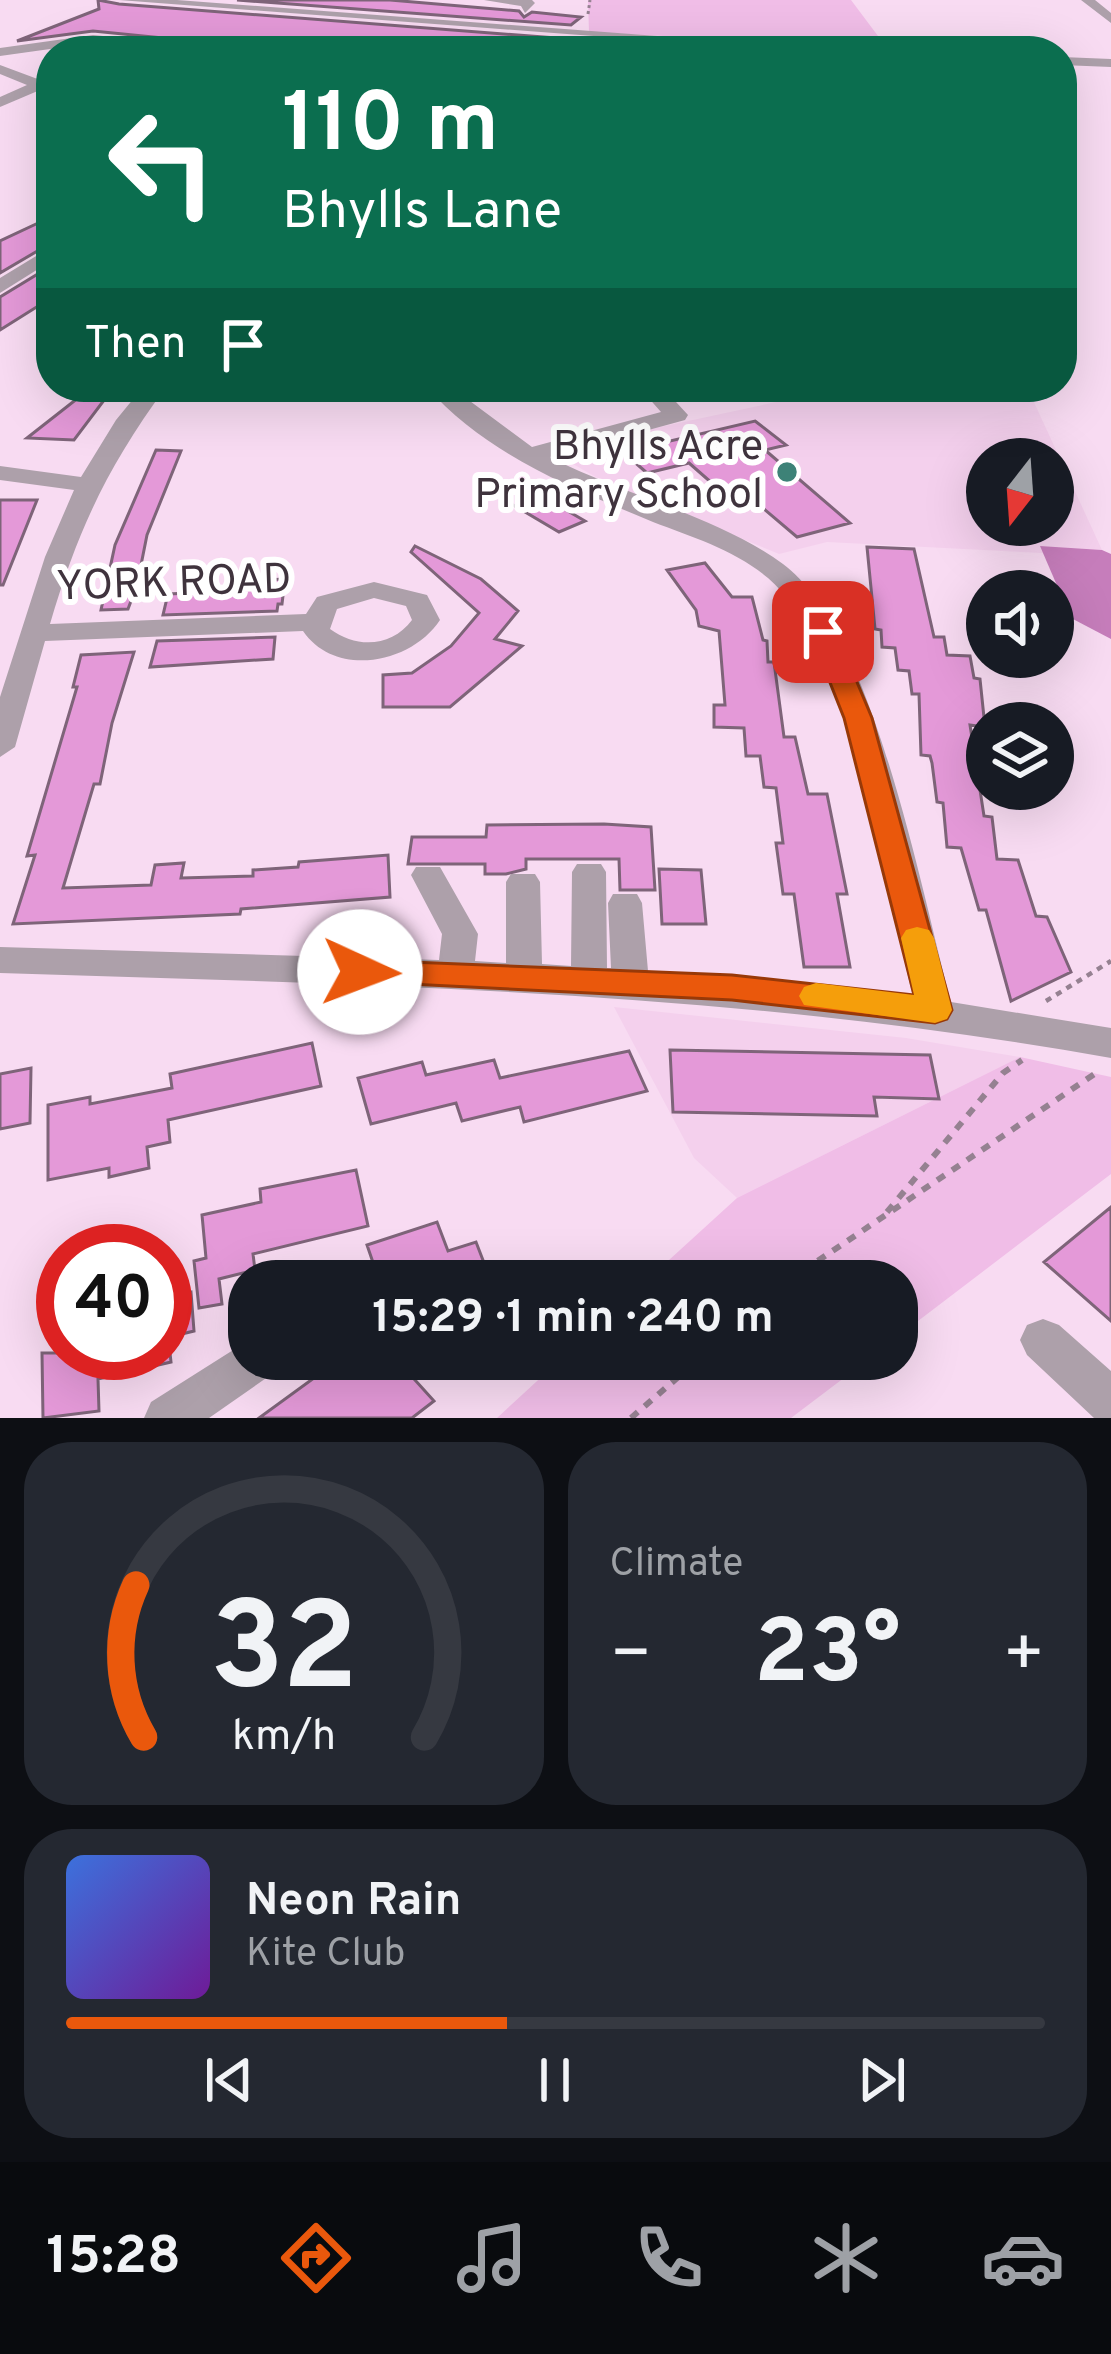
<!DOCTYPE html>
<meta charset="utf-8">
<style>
body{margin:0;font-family:Overpass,sans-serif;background:#242831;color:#f1f3f6;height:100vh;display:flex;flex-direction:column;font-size:45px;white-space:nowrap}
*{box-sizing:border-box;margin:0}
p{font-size:39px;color:#9ea1a6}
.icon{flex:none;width:66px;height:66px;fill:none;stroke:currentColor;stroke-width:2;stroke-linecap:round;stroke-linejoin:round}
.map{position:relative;height:1418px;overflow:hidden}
.details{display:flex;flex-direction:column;gap:24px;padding:24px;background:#0d0f14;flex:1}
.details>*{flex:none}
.hud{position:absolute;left:36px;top:36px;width:1041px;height:366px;border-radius:48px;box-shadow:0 12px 48px #0002;background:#0b6e4f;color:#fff;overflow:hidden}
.needle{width:78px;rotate:197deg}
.controls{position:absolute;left:966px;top:438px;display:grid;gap:24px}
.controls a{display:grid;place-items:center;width:108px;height:108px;border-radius:50%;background:#171b24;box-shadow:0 12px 48px #0002;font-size:60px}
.speed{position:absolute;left:36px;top:1224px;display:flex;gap:24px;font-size:60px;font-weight:700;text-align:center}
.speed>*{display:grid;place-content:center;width:156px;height:156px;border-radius:50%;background:#171b24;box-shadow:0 12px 48px #0002;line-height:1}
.speed .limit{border:18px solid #d22;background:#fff;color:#111}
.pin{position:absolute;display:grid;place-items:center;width:102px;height:102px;color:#fff;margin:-51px;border-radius:24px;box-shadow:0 6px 18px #0006}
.me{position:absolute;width:132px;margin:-66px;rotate:92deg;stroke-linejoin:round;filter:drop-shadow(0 0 9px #0008)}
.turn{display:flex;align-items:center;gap:42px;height:252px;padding:0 48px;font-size:54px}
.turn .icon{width:156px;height:156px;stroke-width:2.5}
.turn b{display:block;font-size:84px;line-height:102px}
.then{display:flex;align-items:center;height:114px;padding:0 48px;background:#0003;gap:24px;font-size:45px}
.big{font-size:90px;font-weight:700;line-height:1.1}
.details .widget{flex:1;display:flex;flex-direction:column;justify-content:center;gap:18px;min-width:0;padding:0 42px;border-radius:48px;background:#242831}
.details .dial{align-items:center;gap:0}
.dial svg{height:312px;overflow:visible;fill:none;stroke:#363941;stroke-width:7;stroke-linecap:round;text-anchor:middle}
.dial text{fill:#f1f3f6;stroke:none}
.song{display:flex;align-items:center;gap:36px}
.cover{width:144px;height:144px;border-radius:18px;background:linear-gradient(135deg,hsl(220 70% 55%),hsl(280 70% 35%))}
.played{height:12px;border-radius:6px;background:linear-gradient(90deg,#ea580c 45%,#363941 45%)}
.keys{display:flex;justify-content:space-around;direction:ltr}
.heat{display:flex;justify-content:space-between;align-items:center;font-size:66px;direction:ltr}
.details .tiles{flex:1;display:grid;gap:24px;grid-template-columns:1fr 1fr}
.widget:last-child{grid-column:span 2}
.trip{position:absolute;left:228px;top:1260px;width:690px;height:120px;border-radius:48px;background:#171b24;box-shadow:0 12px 48px #0002;font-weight:700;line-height:120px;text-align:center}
.dock{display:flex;height:192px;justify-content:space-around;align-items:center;background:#090b0e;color:#9ea1a6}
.dock .icon{width:84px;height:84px}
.dock .current{color:#ea580c}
.dock b{font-size:54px;color:#f1f3f6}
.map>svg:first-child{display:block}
.built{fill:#f4d0ed;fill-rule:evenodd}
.green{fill:#f0bde7}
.water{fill:#c67dbb}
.building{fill:#e499d8;stroke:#7e6479;stroke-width:3}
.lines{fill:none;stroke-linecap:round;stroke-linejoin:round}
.path-far2{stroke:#958191;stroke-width:3;stroke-dasharray:3 3;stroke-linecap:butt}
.path-far1{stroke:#958191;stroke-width:4.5;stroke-dasharray:6 6;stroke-linecap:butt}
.path{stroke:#958191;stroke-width:6;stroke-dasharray:9 9;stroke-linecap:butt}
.minor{fill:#ada0aa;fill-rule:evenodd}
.route{fill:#ea580c;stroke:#983908;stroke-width:3}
.slow{fill:#f59e0b}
.poi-dot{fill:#3d8277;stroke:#fff;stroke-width:4.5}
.labels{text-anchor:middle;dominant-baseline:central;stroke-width:12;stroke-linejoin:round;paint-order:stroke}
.poi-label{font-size:42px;fill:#3f333d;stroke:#fff;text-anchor:end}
.street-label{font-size:42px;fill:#3f333d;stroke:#fff}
</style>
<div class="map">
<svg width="1111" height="1418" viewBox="0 0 1111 1418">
<rect width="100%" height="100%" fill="#f8dbf2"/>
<path class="built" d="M780,387H1027L1102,550L1041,546L1043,553L827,542L779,554L608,484L559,456L567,447L781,401ZM987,459H1053V525H987Z
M614,1007L906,1038L1020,1057L737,1198L694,1158Z"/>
<path class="green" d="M588,0H851L887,48L589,32Z
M1020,1057L1111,1077V1174L897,1337V1281H646L737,1198Z
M561,1359H869L791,1418H497Z"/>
<path class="water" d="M1040,546L1102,550L1111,554V639L1071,618Z"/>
<path class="building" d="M98,0L119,4L556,38L541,50L409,42V51H224L213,43L93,31L17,41L99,9Z
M237,0H390L519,11L524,17L532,12L581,17L571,25Z
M51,217V243L0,273V241Z
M51,266V298L0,330V297Z
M92,387H114L74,440L27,438Z
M755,421L786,445L765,450L850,523L797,537L738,487L721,491L689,463L647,473L623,452Z
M156,450L181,451L147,535L137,585L128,609L101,610L115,545Z
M504,483L554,503L585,521L559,532L498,496Z
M0,500H37L3,585H0Z
M415,546L481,579L518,611L495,639L522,646L450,707H383V675L412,673L451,646L479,613L411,552Z
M867,547L914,549L934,637H944L947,655L970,656L974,678L980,679L985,727L970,725L984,816L992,817L997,859L1018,860L1036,916L1047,917L1071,972L1011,1001L986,910H979L961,848L947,847L943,803L937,802L932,763L930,756L921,755L919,694H912L909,671L898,670L895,648L882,647L881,630L875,629Z
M705,563L732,597H752L763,640L767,641L768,662H774L784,737H795L808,794H827L847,894H837L850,967H804L794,894H783L776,843H783L776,788L764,787L760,756H746L744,728L714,727V705H725L719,631L699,626L696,610L667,570Z
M285,579L282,604H278L277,611L163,615L168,594L237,591L239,581Z
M275,637L273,659L150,667L157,641Z
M134,652L112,723L100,784H94L63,888L151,885L155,865L184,863L181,878L253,876V870L298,867L299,862L388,855L390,897L241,909L240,914L13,924L35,855L27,856L77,687H73L81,655Z
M604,824L651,827L655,890H620L619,859H526V869L506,874H485V864H408L412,837H486L487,825Z
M659,869L701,870L706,924H662Z
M312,1043L321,1086L168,1120L170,1142L147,1147L149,1168L109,1177V1168L48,1180V1105L90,1097V1104L172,1088L170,1074Z
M670,1050L930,1055L939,1099L874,1097L877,1116L673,1112Z
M629,1051L647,1091L524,1122L520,1107L462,1121L456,1103L371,1124L358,1078L422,1062L426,1075L494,1060L500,1078Z
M31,1068L30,1123L0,1129V1074Z
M356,1170L368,1226L253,1254L255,1270L219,1279L222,1304L199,1308L194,1261L206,1258L202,1215L261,1202L260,1189Z
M1111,1207V1321L1044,1262Z
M437,1222L448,1251L476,1242L486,1268L440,1281L434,1263L379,1280L367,1245Z
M191,1292L194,1331L165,1338V1298Z
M42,1353H170L171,1362L98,1379L99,1411L43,1418Z
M340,1359H396L434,1401L412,1418H259Z"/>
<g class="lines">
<path class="path-far2" d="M588,14L590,0"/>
<path class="path-far1" d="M1046,1001L1111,961"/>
<path class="path" d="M887,1212L1003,1073L1022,1060
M788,1281L1096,1073
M631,1418L699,1359"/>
<path class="minor" d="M119,0H177L856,51H792Z
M484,0H532L535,3L525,13L521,6Z
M1081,0H1095L1111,13V23Z
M93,35L213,47L220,51L93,43L0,56V48Z
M1062,57L1111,59V67L1062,65Z
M0,65L51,84V93L40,90L0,107V97L27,85L0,74Z
M51,247V261L0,293V278Z
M143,387H166C108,466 78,529 50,624L306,614L317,597L374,582L427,595L440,620C412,663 336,679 303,631L45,641L15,747L0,757V697L45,557L74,490L0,480V466L81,477L116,420ZM374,598L406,606L412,620C392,647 357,649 330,629L337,609Z
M427,387H451L532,447L661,412L646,395L649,390H665L688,415L685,420L550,457C623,495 717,516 783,564C873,630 921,891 951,1002L1111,1028V1058C739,991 376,985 0,973V947L439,960L442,934L411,875L416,867H440L478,934L475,961L506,963V882L511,874H535L540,882L542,964L571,966L572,872L577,864H601L606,872L607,968H611L608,903L613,894H637L642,903L648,971L913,997C887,892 846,644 768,578C735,550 692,537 653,522C574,489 485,454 427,387Z
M1043,1319L1059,1325L1111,1371V1418H1094L1027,1355L1020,1340L1027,1325Z
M249,1340V1359H279L272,1374L209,1418H144L151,1402Z"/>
</g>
<path class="route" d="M823,624L836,632L872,718L952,1010L947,1019L935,1023L732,1000L349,981L344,972L349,964L360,960L732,975L914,995L844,718L810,632Z"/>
<path class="slow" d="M917,927L929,930L934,938L952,1010L947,1019L935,1023L804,1005L799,996L804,987L816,983L914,995L901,938L906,930Z"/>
<circle class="poi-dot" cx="787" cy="472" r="12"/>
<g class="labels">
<g class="poi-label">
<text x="763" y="448">Bhylls Acre<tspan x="763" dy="48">Primary School</tspan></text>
</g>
<g class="street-label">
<text transform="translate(174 585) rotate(-2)">YORK ROAD</text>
</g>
</g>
</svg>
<div class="controls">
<a><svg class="needle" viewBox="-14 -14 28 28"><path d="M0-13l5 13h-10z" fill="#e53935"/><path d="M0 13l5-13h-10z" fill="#9ea1a6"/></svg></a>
<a><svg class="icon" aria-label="sound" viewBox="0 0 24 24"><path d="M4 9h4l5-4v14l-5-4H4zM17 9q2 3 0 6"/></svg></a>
<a><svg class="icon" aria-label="layers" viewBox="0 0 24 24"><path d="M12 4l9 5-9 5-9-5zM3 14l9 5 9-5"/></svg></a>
</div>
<div class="speed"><div class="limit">40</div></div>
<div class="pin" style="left:823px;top:632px;background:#d93025"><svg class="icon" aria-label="arrive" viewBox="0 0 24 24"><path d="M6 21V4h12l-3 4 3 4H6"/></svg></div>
<svg class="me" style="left:360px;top:972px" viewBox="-20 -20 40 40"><circle r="19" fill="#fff"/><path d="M0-13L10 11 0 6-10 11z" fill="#ea580c"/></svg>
<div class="trip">15:29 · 1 min · 240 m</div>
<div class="hud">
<div class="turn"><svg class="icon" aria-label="left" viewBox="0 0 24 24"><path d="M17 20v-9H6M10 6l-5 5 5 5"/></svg><div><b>110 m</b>Bhylls Lane</div></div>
<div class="then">Then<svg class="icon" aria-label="arrive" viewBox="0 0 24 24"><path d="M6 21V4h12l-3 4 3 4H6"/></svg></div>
</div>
</div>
<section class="details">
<div class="tiles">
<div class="widget dial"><svg viewBox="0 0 100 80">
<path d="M14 69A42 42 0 1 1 86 69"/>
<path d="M14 69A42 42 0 0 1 12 30" stroke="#ea580c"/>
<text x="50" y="56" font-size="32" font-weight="700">32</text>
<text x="50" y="72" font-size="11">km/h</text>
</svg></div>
<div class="widget"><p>Climate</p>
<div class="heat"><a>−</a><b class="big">23°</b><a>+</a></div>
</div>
<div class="widget">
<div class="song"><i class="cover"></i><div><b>Neon Rain</b><p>Kite Club</p></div></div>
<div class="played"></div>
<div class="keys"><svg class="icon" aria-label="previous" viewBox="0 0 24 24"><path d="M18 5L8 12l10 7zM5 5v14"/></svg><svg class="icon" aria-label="pause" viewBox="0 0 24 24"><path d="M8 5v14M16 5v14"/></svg><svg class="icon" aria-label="next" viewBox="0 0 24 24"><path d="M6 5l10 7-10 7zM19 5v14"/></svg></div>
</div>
</div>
</section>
<nav class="dock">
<b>15:28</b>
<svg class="icon current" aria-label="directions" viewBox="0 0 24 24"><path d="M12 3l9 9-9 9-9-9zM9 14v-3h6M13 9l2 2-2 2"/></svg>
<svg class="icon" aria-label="music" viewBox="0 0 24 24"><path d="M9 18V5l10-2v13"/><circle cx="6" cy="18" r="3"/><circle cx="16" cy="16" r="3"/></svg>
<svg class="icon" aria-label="phone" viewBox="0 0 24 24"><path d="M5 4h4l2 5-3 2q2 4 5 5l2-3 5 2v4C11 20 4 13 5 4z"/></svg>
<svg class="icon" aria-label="climate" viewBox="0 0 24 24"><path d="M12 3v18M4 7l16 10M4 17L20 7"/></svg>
<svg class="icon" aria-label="car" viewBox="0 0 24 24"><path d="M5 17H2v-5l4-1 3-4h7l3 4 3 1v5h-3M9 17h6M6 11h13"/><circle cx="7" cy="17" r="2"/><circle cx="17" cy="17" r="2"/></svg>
</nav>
